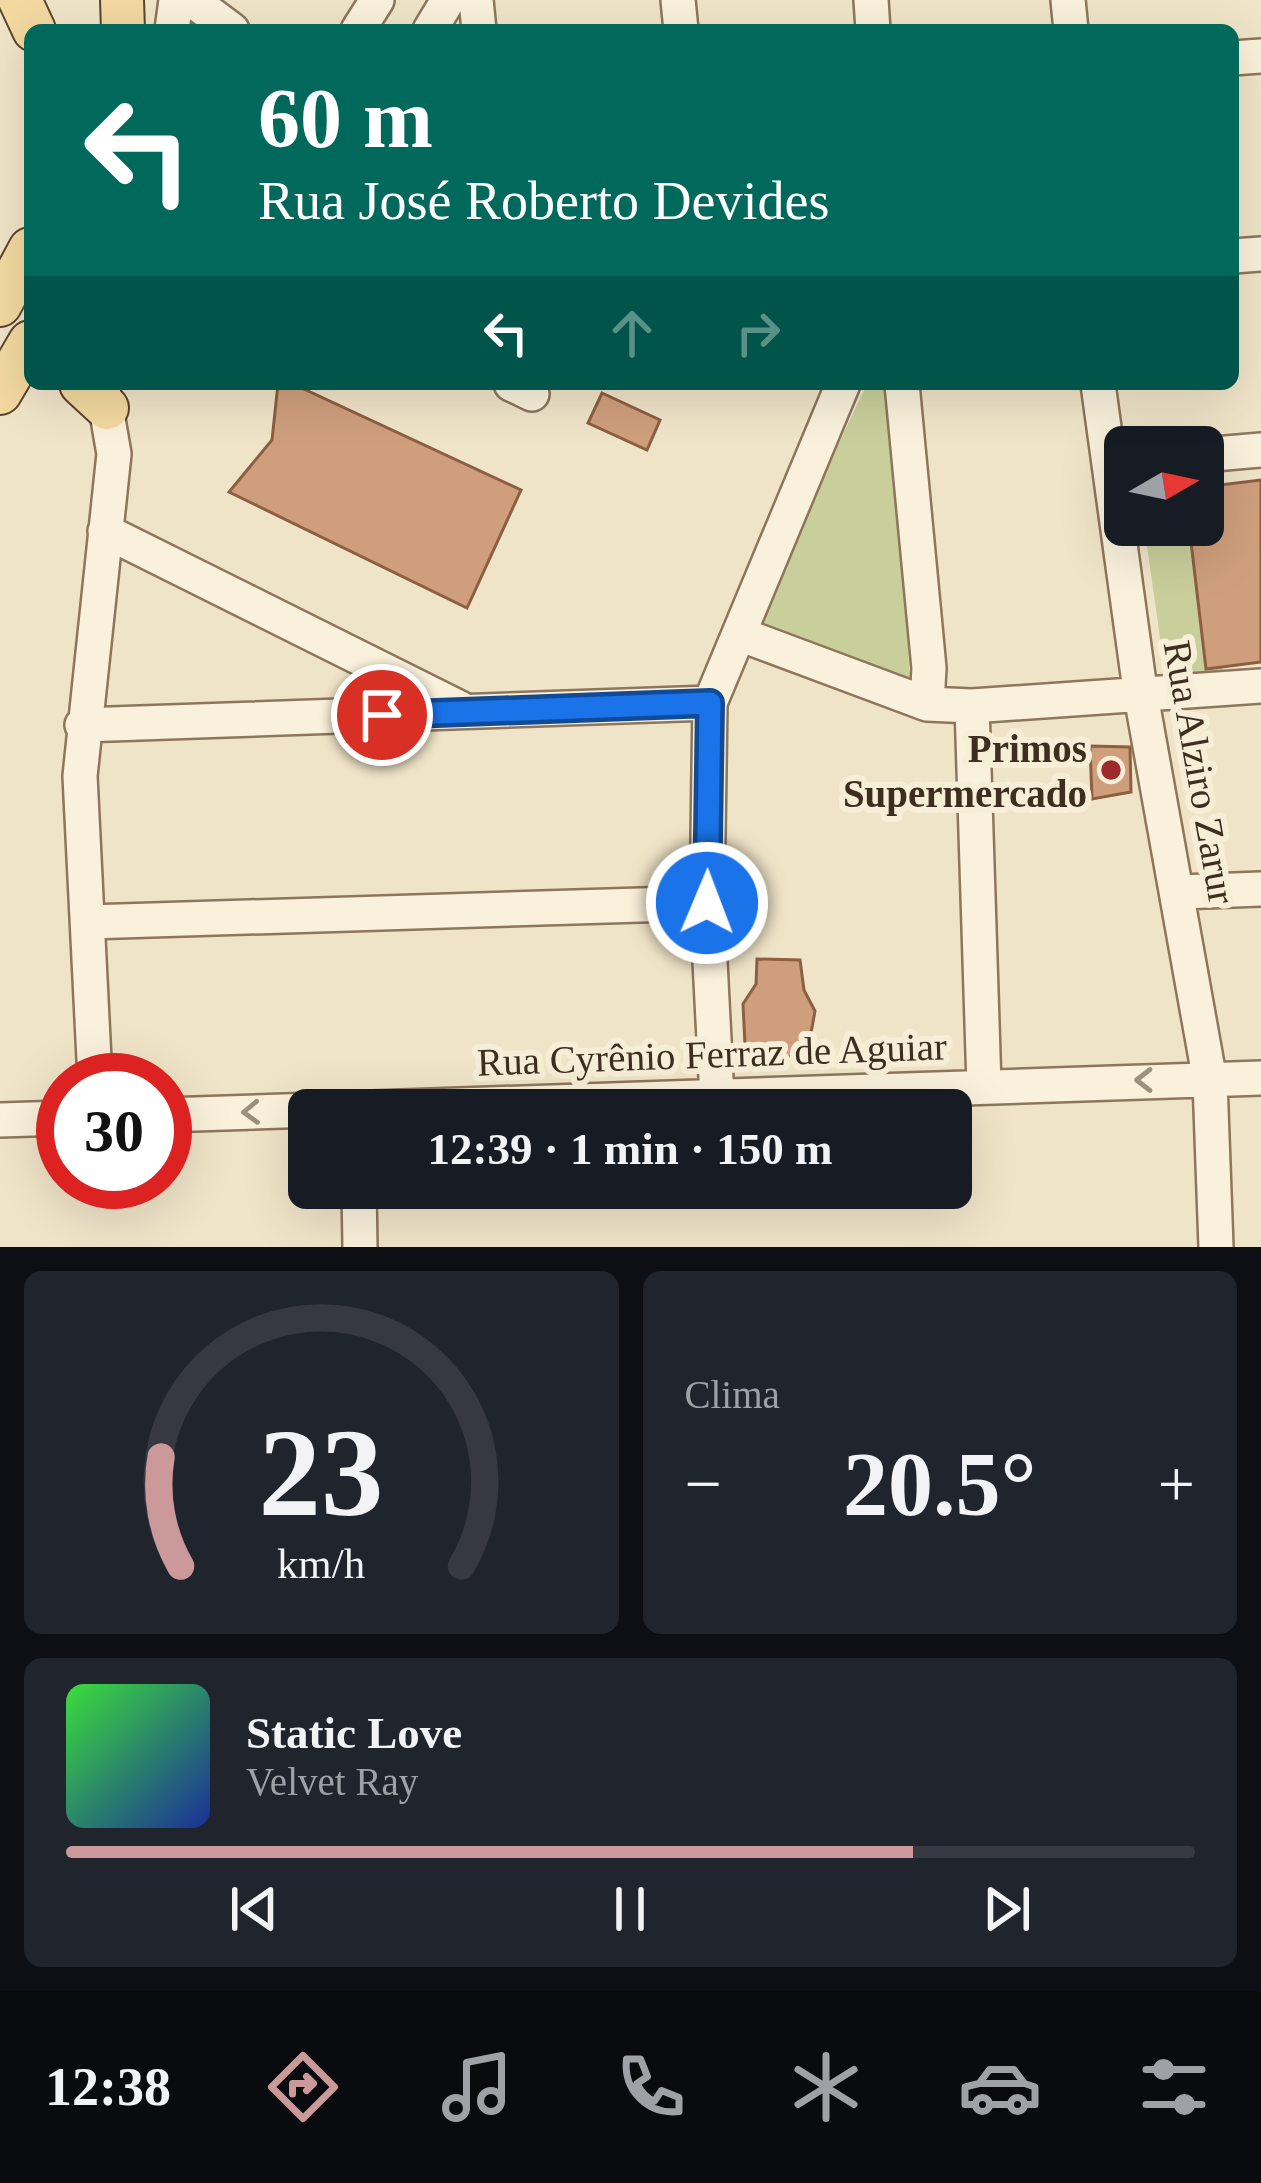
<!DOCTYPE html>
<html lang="pt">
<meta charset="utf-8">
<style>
body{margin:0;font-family:Georgia,serif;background:#20242c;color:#f1f3f6;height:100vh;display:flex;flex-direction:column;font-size:45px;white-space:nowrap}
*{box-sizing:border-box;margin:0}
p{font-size:39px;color:#9ea1a6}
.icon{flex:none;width:66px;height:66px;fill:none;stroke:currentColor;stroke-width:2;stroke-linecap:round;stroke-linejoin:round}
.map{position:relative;height:1247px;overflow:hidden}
.drawer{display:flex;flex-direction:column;gap:24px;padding:24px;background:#0d0f14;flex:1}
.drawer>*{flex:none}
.hud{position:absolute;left:24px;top:24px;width:1215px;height:366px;border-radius:18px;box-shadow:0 12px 48px #0002;background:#00695c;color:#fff;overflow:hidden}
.needle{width:78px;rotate:81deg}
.fabs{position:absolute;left:1104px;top:426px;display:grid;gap:24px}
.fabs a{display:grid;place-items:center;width:120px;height:120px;border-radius:18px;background:#171b24;box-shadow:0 12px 48px #0002;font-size:60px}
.speed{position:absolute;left:36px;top:1053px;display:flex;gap:24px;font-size:60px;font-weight:700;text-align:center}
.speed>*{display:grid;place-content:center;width:156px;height:156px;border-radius:50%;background:#171b24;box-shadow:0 12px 48px #0002;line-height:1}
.speed .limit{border:18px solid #d22;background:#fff;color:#111}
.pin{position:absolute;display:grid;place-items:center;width:102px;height:102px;color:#fff;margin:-51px;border:6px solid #fff;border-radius:50%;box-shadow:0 3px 12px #0007}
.me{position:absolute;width:132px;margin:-66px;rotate:1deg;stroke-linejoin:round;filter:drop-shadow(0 0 9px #0008)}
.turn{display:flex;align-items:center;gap:42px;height:252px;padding:0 36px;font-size:54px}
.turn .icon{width:156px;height:156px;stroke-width:2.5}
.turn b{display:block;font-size:84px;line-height:102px}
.lanes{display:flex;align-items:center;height:114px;padding:0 36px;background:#0003;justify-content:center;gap:60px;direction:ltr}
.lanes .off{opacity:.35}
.big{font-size:90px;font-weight:600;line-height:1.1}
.drawer .tile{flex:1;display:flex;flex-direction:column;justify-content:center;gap:18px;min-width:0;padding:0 42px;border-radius:18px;background:#20242c}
.drawer .dial{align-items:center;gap:0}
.dial svg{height:312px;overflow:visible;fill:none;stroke:#363941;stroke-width:7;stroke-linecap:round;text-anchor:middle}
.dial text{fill:#f1f3f6;stroke:none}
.song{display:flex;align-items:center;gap:36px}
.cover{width:144px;height:144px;border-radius:18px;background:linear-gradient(135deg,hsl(120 70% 55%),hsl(230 70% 35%))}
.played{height:12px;border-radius:6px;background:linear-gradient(90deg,#cc999b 75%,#363941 75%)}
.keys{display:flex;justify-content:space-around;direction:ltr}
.heat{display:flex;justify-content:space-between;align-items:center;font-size:66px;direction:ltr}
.drawer .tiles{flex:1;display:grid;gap:24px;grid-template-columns:1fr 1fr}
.tile:last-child{grid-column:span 2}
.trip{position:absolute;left:288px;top:1089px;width:684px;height:120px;border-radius:18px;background:#171b24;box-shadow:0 12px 48px #0002;font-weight:600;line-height:120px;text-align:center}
.dock{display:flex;height:192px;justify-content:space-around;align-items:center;background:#090b0e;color:#9ea1a6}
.dock .icon{width:84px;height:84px}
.dock .current{color:#cc999b}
.dock b{font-size:54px;color:#f1f3f6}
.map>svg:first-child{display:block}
.green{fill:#c9cf9b}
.building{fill:#cf9f7d;stroke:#8d5f41;stroke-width:3}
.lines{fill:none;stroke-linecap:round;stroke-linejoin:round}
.minor-casing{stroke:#8d765c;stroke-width:38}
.major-casing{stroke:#5b4430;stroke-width:46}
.minor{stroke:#faf1dc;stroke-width:33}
.major{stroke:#f3d9a0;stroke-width:42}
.oneway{stroke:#9c907e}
.route-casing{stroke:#114b97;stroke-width:30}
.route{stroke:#1a73e8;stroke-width:21}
.poi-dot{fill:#9e2a2b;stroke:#f7eed8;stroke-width:4.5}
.labels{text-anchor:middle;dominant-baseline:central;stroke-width:12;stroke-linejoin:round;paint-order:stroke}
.poi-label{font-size:39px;font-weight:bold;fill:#3d2e20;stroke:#f7eed8;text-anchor:end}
.street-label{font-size:39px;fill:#3d2e20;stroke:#f7eed8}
</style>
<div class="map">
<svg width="1261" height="1247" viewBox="0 0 1261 1247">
<rect width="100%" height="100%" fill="#f0e4c8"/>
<path class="green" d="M867,384L892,390L910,680L751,628Z
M1144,525H1191L1223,671L1166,680Z"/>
<path class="building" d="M278,384H293L521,490L467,608L229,492L272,440Z
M602,393L660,420L647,450L588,423Z
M1261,480V662L1206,669L1189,525H1203V487Z
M1090,746L1130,747L1131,792L1092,799Z
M757,959L800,960L804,990L815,1011L807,1055L755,1059L745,1045L743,1004L756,984Z"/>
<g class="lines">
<g class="minor-casing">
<path id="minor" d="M192,0L232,30
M476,0L479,30
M678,0L681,30
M871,0L873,30
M1068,0L1071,30
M172,30L176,0
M358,30L377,0
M430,30L448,0
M1233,58L1261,56
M1233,256L1261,254
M511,384L532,394
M902,384L929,668L927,704
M1098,384L1140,690L1210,1081L1216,1247
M1203,455L1261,450
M105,531L460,708
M742,635L927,704L972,706L1261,686
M972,706L984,1086
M82,725L710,703
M1180,892L1261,889
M88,922L707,903
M95,1080L80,776L114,454L102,384
M717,1098L707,903L710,703L843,384
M165,1115L1261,1078
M0,1120L63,1118
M359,1188L360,1247"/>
</g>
<g class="major-casing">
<path id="major" d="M20,0L34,30
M122,0L123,30
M0,305L30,249
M81,384L107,408
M0,393L30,342"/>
</g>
<use href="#minor" class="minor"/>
<use href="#major" class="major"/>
</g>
<defs><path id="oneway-chevron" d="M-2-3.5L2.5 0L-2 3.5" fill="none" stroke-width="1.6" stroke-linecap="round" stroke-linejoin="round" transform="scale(3)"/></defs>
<g class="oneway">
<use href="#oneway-chevron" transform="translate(1144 1080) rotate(180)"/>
<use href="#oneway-chevron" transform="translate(251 1112) rotate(178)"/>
</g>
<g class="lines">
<g class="route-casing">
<path id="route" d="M382,715L710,703L707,903"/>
</g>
<use href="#route" class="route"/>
</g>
<circle class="poi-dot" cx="1111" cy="770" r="12"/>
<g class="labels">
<g class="poi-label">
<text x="1087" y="748">Primos<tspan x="1087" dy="45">Supermercado</tspan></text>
</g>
<g class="street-label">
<text transform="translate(1200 772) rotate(80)">Rua Alziro Zarur</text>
<text transform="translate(712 1054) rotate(-2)">Rua Cyrênio Ferraz de Aguiar</text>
</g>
</g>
</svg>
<div class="fabs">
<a><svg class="needle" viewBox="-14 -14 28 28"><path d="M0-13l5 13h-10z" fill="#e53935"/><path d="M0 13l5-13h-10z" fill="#9ea1a6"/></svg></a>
</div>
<div class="speed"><div class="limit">30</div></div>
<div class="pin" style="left:382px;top:715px;background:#d93025"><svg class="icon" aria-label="arrive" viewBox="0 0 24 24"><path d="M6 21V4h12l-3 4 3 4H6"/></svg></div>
<svg class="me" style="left:707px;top:903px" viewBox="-20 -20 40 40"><circle r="17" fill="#1a73e8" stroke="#fff" stroke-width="3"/><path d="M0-11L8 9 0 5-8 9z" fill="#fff"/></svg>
<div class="trip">12:39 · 1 min · 150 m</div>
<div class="hud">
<div class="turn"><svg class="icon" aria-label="left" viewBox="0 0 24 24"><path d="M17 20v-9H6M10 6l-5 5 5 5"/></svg><div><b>60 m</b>Rua José Roberto Devides</div></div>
<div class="lanes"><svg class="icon" aria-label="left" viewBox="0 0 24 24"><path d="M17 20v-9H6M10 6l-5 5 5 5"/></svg><svg class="icon off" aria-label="ahead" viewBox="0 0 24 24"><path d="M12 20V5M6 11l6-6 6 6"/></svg><svg class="icon off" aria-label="right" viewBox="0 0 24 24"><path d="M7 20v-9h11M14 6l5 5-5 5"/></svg></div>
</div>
</div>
<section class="drawer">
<div class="tiles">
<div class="tile dial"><svg viewBox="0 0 100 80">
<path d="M14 69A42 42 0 1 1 86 69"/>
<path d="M14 69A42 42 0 0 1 9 41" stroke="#cc999b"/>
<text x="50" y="56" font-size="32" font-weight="700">23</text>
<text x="50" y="72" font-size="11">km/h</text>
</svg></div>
<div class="tile"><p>Clima</p>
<div class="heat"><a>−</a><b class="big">20.5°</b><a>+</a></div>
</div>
<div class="tile">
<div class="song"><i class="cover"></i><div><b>Static Love</b><p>Velvet Ray</p></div></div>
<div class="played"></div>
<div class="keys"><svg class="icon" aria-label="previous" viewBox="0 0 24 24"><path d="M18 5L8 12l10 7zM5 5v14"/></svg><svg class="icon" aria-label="pause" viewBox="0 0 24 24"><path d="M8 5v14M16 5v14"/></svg><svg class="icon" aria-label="next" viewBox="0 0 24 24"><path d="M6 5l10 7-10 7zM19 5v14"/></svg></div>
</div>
</div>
</section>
<nav class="dock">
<b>12:38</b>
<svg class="icon current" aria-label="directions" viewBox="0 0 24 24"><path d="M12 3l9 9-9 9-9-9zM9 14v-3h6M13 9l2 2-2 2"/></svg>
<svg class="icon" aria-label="music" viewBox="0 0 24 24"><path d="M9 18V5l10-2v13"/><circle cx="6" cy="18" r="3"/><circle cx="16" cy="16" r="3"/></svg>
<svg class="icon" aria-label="phone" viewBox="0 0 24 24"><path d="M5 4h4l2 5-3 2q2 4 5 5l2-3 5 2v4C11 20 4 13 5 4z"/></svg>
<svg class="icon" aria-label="climate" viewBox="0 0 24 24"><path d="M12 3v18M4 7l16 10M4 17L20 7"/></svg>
<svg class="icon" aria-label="car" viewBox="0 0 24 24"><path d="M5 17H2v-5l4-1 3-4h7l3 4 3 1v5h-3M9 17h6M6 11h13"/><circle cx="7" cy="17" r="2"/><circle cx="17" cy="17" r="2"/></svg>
<svg class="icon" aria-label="filters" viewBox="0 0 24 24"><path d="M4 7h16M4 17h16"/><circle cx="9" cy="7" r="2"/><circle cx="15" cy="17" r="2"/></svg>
</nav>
